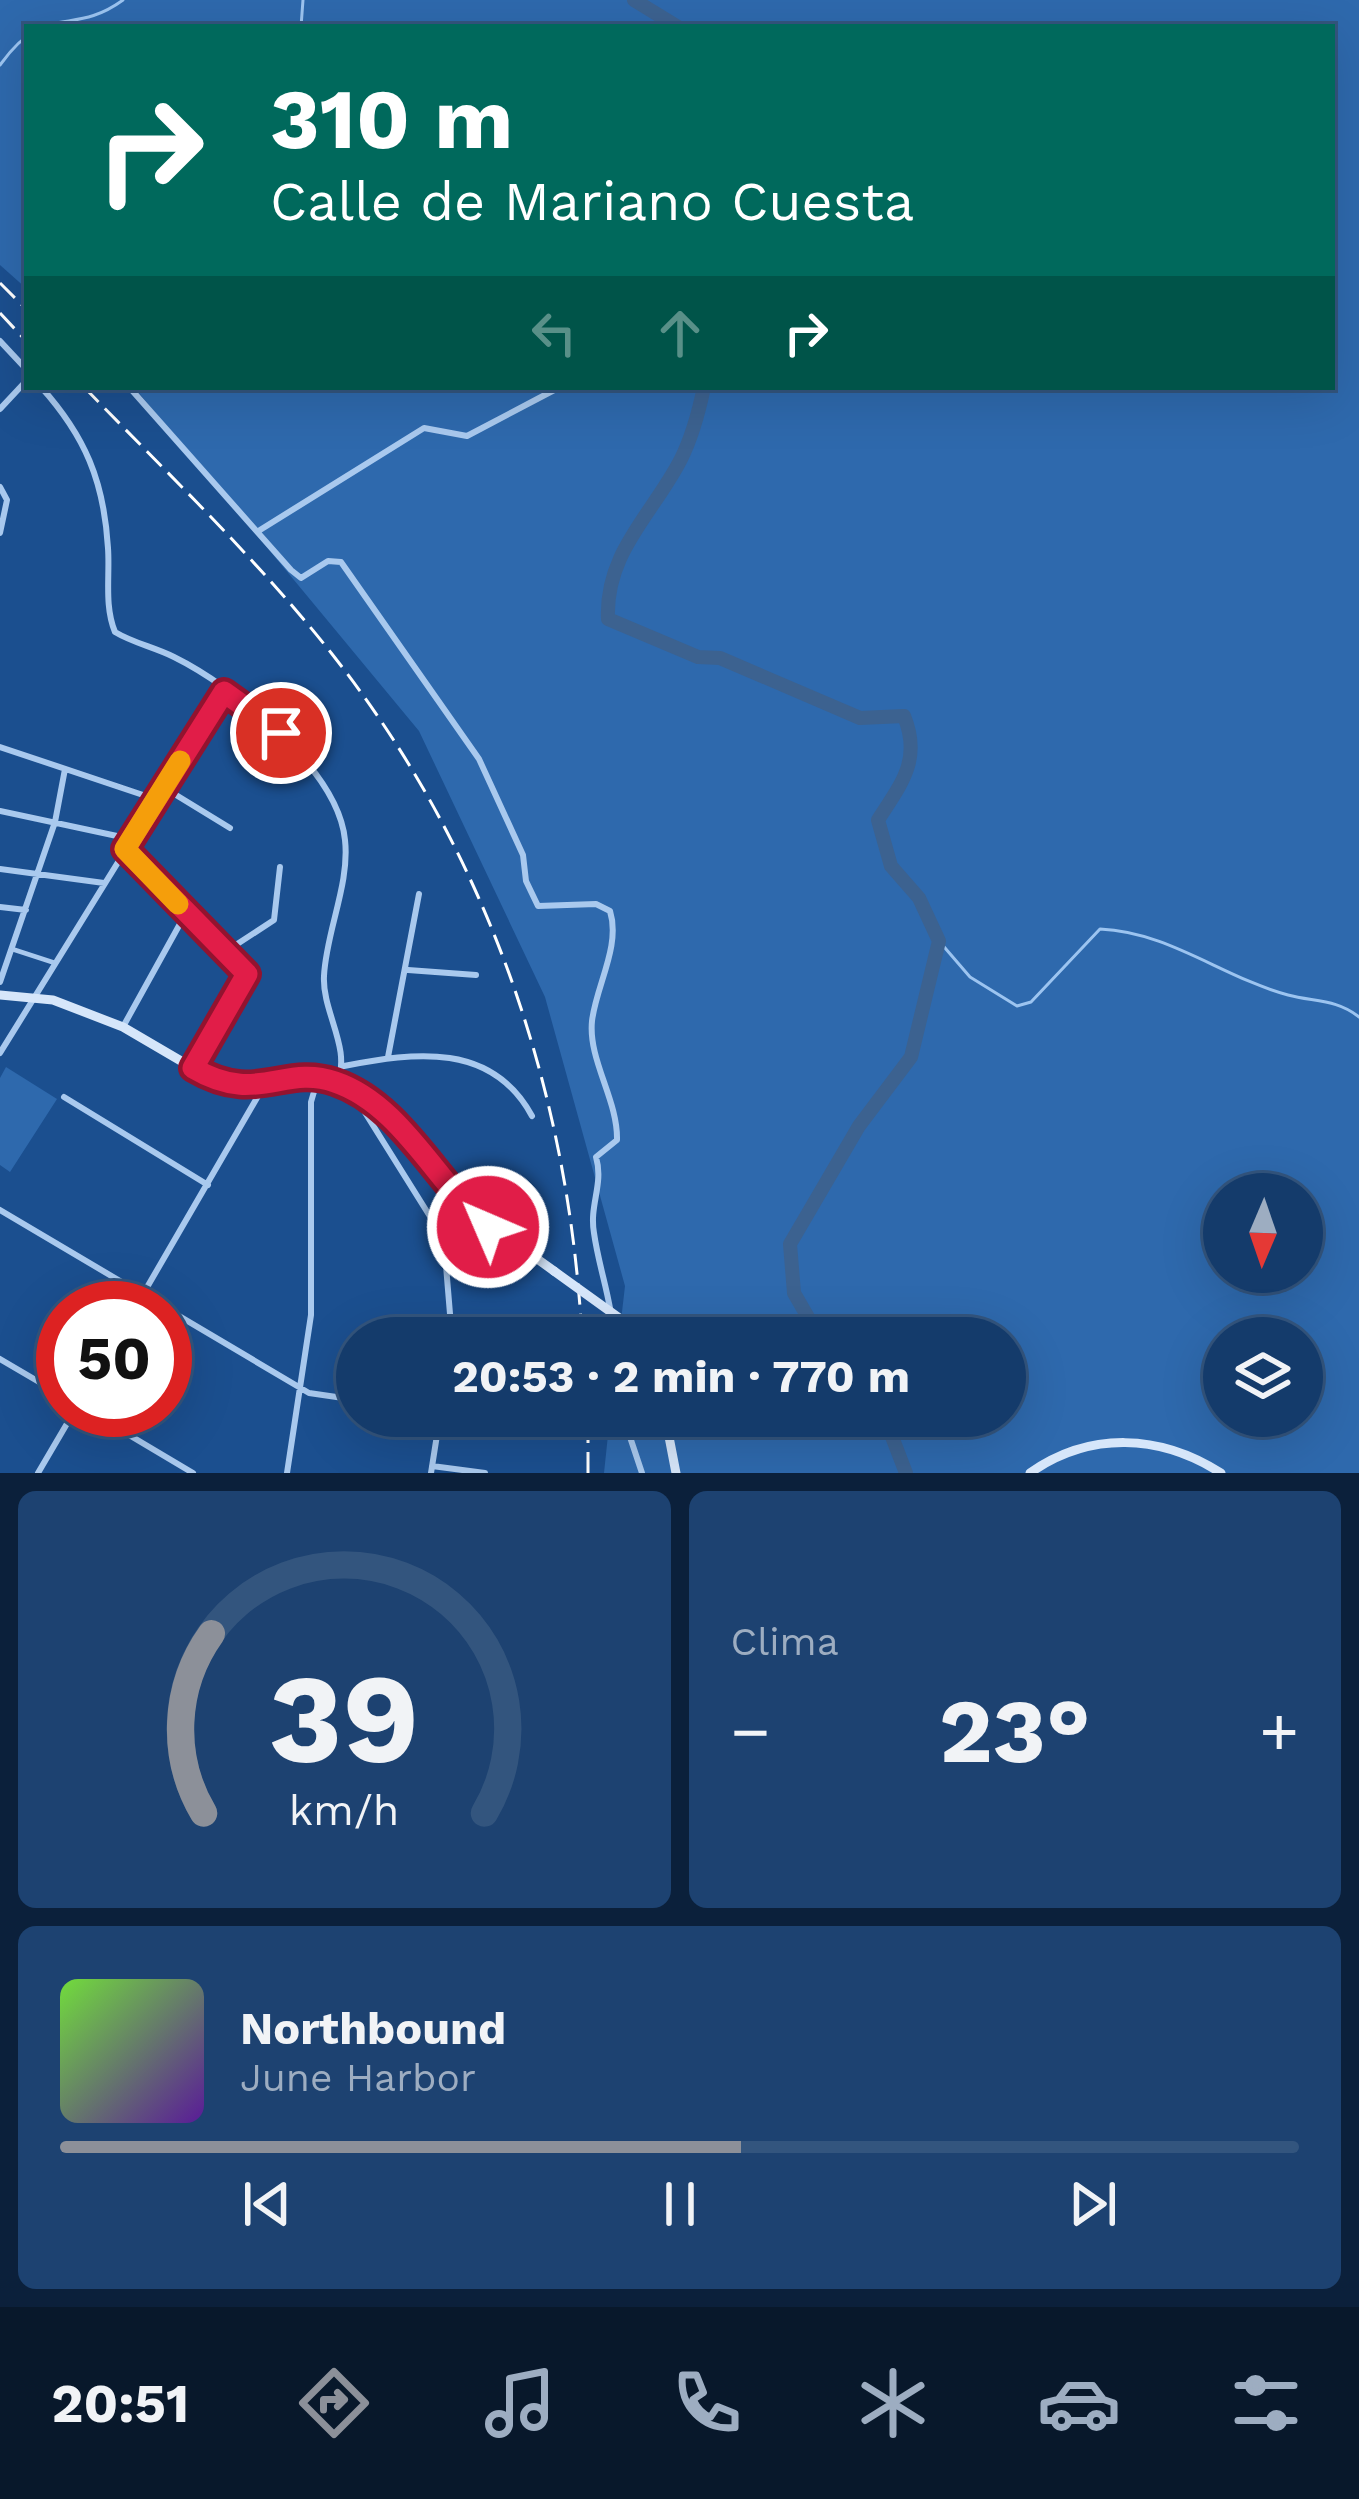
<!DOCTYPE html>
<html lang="es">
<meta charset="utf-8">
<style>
body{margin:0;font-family:"Work Sans",sans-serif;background:#1d4271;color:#f1f3f6;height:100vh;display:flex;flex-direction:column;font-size:45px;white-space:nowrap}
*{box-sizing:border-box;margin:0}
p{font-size:39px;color:#9dadc1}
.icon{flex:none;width:66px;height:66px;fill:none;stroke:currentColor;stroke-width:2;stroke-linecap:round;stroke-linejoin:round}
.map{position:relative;height:1473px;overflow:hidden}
.drawer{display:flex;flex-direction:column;gap:18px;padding:18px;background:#0b203b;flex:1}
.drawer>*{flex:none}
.banner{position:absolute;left:24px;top:24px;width:1311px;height:366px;border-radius:0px;box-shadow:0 12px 48px #0002,0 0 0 3px #33557e;background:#00695c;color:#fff;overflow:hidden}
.needle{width:78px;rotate:182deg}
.buttons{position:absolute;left:1203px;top:1173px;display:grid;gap:24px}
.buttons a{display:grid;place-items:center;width:120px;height:120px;border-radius:50%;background:#143b6b;box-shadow:0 12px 48px #0002,0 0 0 3px #33557e;font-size:60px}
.speed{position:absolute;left:36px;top:1281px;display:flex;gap:24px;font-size:60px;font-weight:700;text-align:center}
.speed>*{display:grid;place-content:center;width:156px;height:156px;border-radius:50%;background:#143b6b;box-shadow:0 12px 48px #0002,0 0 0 3px #33557e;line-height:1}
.speed .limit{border:18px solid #d22;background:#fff;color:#111}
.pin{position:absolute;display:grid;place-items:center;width:102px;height:102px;color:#fff;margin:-51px;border:6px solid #fff;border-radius:50%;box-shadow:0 3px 12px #0007}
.me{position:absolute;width:132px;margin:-66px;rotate:315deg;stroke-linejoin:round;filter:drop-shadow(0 0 9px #0008)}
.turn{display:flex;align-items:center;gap:42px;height:252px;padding:0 48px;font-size:54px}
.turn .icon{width:156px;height:156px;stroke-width:2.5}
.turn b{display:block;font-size:84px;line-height:102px}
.lanes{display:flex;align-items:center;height:114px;padding:0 48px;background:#0003;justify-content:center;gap:60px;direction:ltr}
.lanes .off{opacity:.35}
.big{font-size:90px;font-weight:700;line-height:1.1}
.drawer .widget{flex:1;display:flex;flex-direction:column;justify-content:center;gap:18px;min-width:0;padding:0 42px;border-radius:18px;background:#1d4271}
.drawer .dial{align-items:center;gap:0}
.dial svg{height:312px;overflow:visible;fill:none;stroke:#33557e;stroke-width:7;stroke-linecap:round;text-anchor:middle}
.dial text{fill:#f1f3f6;stroke:none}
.song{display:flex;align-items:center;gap:36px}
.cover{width:144px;height:144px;border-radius:18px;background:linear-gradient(135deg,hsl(100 70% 55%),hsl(270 70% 35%))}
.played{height:12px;border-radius:6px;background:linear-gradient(90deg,#8c9099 55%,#33557e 55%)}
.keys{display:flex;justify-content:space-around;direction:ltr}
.heat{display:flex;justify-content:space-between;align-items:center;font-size:66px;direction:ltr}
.drawer .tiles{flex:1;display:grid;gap:18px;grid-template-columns:1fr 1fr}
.widget:last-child{grid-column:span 2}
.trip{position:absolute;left:336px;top:1317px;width:690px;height:120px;border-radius:60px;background:#143b6b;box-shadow:0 12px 48px #0002,0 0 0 3px #33557e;font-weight:700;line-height:120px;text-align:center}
.tab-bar{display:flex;height:192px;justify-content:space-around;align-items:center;background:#08182b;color:#9dadc1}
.tab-bar .icon{width:84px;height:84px}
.tab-bar .active{color:#8c9099}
.tab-bar b{font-size:54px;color:#f1f3f6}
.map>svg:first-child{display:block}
.green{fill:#2e69ad;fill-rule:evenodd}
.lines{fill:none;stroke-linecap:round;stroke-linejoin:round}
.stream{stroke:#9cc4f0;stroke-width:3}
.river{stroke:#3c6290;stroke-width:14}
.pedestrian{stroke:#a9c9ee;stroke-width:4.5}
.minor{stroke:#a9c9ee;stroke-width:6}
.secondary{stroke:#d6e6fa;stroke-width:9}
.rail{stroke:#fff;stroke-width:3;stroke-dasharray:21 9;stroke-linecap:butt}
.secondary-bridge{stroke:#d6e6fa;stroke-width:9}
.route-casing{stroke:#92132f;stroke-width:30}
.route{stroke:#e11d48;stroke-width:21}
.slow{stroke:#f59e0b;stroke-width:21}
</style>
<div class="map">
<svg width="1359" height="1473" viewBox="0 0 1359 1473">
<rect width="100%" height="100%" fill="#1b4f8f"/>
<path class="green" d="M0,0H1359V1473H604L610,1416H1005V1338H619L625,1286L545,997L419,731L134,387H1332V27H27V289L0,265ZM1224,1194H1302V1272H1224ZM1224,1338H1302V1416H1224Z
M6,1067L57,1099L10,1172L0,1165V1078Z"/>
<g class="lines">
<path class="stream" d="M301,27L303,0
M0,65C47,0 71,38 123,0
M939,941L970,977L1017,1006L1031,1002L1100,929C1169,932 1222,977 1288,995C1314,1002 1337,999 1359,1017"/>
<path class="river" d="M634,0L678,27
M704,387C699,411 692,437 681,459C653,514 605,552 608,619L698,657L720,658L860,718L904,716C922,760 901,784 878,820L891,866L919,898L939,941L911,1057L859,1126L790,1244L794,1293L820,1338
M884,1416L906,1473"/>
<path class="pedestrian" d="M12,949L55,963"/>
<path class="minor" d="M0,341L27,370
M41,387C85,436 104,481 108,548C110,576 104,605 115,632C133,643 154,647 174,657C233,686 338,769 345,840C350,884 326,932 324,976C322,1012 352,1049 337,1082
M129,387L291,570L301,578L328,561L341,562L479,759L523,855L526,881L538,906L596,904L610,911C621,946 596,986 592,1021C588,1060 618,1100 617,1140L596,1157C604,1184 589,1205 594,1233C599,1269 612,1301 614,1338
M0,409L27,380
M0,487L7,500L0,533
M260,530L424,428L467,436L560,387
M0,747L155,799
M163,787L230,828
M0,811L131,839
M125,849L247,974L193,1068
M0,869L104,883
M0,907L26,910
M225,952L274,920L280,867
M408,970L476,975
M0,982L55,822L65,769
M124,1025L186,913
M0,1053L224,691
M388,1057L419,894
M344,1066C415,1052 492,1042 532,1116
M354,1095L441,1234
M64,1097L208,1185
M439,1181L452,1338
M0,1210L309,1393L357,1400
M444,1219L448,1202L458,1200
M135,1308L265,1084
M0,1359L63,1396
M87,1410L193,1473
M462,1416L534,1430
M623,1416L642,1473
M432,1466L485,1473
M38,1473L75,1410
M287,1473L311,1315V1102L318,1078
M431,1473L440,1416"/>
<path class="secondary" d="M0,995L53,1000L123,1027L222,1085L318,1078L337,1082L392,1122L466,1208L554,1271
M622,1320L638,1338
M665,1416L676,1473
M1030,1473C1090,1431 1160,1434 1221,1473"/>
<path class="rail" d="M0,283L27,310
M0,313L27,342
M84,387C168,474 257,559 332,654C487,850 569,1091 582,1338
M588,1473V1416"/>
<path class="secondary-bridge" d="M554,1271L622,1320"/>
</g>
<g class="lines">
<g class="route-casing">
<path id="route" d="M281,733L224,692L125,849L247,974L193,1068C257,1106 283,1064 335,1082C401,1104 437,1184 488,1227"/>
</g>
<use href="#route" class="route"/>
<path class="slow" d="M178,904L125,849L180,761"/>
</g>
</svg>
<div class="buttons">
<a><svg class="needle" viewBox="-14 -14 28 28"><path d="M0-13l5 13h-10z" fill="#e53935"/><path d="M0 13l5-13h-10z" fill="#9dadc1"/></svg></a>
<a><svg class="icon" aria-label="layers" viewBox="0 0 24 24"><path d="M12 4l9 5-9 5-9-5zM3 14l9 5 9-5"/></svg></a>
</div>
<div class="speed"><div class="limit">50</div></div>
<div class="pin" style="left:281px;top:733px;background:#d93025"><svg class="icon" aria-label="arrive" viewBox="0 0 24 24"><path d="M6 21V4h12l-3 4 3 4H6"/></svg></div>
<svg class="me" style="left:488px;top:1227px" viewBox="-20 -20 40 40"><circle r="17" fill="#e11d48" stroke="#fff" stroke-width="3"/><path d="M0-11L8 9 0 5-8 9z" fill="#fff"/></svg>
<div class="trip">20:53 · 2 min · 770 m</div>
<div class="banner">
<div class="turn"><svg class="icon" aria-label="right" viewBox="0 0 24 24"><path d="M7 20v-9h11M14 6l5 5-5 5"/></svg><div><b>310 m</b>Calle de Mariano Cuesta</div></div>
<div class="lanes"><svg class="icon off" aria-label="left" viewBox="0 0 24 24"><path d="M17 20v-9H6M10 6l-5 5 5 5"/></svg><svg class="icon off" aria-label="ahead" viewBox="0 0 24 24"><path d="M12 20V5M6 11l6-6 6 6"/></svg><svg class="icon" aria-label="right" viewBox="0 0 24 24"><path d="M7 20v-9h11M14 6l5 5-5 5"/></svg></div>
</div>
</div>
<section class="drawer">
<div class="tiles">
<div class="widget dial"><svg viewBox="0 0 100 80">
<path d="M14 69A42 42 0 1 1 86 69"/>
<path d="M14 69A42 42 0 0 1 16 23" stroke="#8c9099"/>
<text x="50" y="56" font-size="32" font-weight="700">39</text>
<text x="50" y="72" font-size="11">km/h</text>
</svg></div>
<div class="widget"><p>Clima</p>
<div class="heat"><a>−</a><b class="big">23°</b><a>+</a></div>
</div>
<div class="widget">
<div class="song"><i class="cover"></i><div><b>Northbound</b><p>June Harbor</p></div></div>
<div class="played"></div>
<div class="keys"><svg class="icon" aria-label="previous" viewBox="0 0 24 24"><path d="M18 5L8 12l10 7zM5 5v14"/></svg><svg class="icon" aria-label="pause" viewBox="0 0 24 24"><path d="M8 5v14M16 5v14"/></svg><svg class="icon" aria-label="next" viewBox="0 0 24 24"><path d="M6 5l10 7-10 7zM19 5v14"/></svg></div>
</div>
</div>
</section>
<nav class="tab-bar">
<b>20:51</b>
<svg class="icon active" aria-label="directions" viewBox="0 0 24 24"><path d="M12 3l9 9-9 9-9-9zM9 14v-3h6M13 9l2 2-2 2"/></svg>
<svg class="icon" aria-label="music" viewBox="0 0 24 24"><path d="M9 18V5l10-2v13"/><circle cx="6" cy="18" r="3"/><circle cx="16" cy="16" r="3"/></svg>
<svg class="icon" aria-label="phone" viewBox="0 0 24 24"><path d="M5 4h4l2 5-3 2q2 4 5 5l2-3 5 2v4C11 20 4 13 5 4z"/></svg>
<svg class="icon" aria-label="climate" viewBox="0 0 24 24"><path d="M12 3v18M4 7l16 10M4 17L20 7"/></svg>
<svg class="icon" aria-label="car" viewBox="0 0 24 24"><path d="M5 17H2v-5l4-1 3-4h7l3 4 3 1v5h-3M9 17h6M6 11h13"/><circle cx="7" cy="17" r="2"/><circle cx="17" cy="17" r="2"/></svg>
<svg class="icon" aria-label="filters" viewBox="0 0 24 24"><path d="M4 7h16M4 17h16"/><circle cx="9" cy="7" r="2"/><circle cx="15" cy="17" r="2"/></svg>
</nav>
